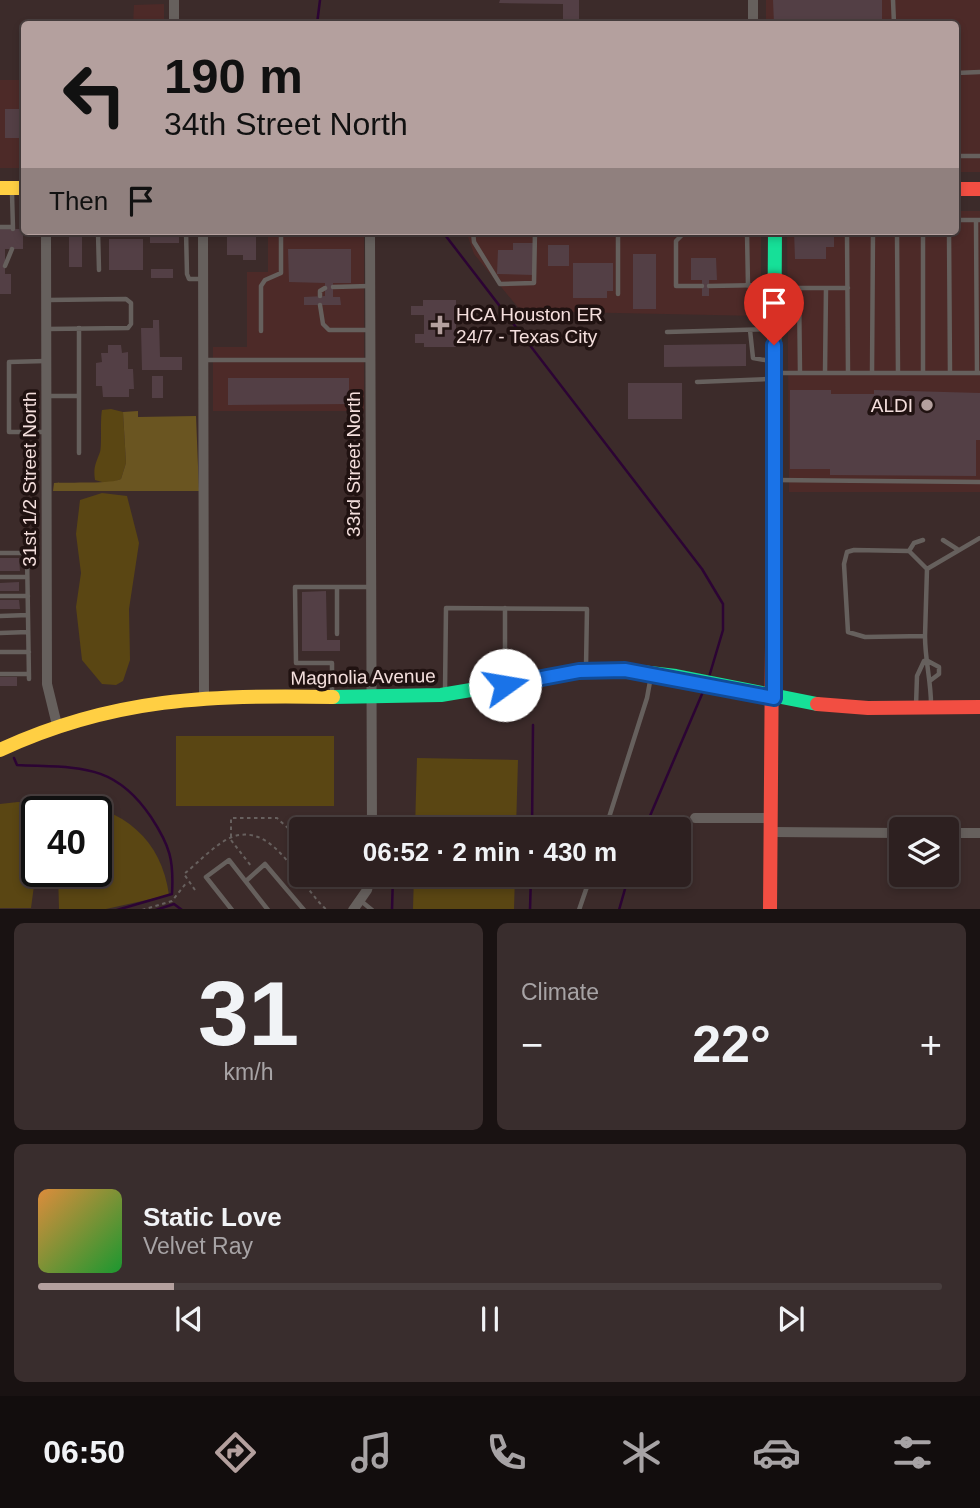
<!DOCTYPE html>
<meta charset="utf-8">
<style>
body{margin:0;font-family:Helvetica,sans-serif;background:#392d2d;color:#f1f3f6;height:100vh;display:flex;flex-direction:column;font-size:26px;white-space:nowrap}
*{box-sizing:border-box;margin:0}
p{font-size:23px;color:#a7a3a5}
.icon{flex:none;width:38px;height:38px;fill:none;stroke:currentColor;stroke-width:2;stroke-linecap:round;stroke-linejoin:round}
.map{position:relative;height:909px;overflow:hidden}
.sheet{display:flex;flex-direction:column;gap:14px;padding:14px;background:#191212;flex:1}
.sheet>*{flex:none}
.banner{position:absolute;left:21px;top:21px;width:938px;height:214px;border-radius:7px;box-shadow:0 4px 10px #0003,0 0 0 2px #483e3e;background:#b4a09e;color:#111;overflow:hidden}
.tools{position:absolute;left:889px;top:817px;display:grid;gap:14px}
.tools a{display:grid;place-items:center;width:70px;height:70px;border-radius:7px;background:#2d2020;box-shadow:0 4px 10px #0003,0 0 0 2px #483e3e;font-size:35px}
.speed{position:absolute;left:21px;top:796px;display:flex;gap:14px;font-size:35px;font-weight:700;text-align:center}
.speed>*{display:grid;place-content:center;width:91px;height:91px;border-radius:50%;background:#2d2020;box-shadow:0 4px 10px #0003,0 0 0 2px #483e3e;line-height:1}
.speed .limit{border:4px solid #111;border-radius:10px;background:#fff;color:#111}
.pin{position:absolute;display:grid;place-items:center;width:60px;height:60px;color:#fff;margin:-72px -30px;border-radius:50% 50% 50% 0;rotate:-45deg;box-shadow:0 0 7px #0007}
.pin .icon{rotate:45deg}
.me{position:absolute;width:77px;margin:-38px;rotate:77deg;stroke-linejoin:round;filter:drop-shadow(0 0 5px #0008)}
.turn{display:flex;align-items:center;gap:24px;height:147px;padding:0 28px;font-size:32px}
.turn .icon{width:91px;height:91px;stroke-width:2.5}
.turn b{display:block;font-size:49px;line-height:60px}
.then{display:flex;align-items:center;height:66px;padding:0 28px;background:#0003;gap:14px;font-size:26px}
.big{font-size:52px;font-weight:700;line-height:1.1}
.sheet .widget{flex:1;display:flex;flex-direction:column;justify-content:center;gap:10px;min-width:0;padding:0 24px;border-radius:10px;background:#392d2d}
.sheet .dial{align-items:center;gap:0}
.dial b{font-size:91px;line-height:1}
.song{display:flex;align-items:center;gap:21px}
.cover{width:84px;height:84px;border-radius:10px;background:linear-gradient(135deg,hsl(30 70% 55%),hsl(130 70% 35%))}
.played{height:7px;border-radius:4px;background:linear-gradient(90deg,#b4a09e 15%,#483e3e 15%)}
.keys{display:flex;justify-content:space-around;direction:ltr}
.heat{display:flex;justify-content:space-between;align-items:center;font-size:38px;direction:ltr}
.sheet .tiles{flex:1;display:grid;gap:14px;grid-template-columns:1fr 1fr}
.widget:last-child{grid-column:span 2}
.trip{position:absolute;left:289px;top:817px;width:402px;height:70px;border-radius:7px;background:#2d2020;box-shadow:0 4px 10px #0003,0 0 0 2px #483e3e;font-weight:700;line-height:70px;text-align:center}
.tab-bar{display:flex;height:112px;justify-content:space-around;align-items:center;background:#120d0d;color:#a7a3a5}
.tab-bar .icon{width:49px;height:49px}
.tab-bar .current{color:#b4a09e}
.tab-bar b{font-size:32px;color:#f1f3f6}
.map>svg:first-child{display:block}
.built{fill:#4d2a28}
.green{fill:#5a4613}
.forest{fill:#6a5521}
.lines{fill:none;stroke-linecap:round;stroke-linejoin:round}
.stream{stroke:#2c0434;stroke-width:2.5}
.building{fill:#533f45}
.path{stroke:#67605e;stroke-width:2;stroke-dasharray:3.5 3.5;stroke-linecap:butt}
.lane{stroke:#66605d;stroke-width:4.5}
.street{stroke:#66605d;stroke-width:10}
.fast{stroke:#16e098;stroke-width:14}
.slow{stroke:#ffcf43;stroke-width:14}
.jam{stroke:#f24e42;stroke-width:14}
.route-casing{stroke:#114b97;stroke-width:18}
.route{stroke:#1a73e8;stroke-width:12}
.poi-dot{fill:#b4a09e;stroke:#201211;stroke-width:2.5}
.labels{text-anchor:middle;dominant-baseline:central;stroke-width:7;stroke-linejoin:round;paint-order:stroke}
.poi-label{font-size:19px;fill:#f4dfdd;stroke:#201211;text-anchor:start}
.street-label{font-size:19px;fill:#f4dfdd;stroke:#201211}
</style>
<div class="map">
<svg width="980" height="910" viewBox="0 0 980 910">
<rect width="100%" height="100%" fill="#3c2b2a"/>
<path class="built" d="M766,0H980V172H956V24H766Z
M164,4V24H133L134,5Z
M0,80H24V168H0Z
M956,211H980V492H789L787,231H956Z
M268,231H364V411H213V347H247V272H268Z
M466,231H761V316L521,311L474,254Z"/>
<path class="green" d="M111,409L123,412L126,463L121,479L109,484L95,480C93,467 96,463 100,452C102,446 100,420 102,410Z
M102,493L127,496L139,543L129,609L130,660L123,681L116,685L102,684L82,660L76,607L81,573L76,534L80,500Z
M176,736H334V806H176Z
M417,758L518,760L516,829H415Z
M18,802L44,805L43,812H37V863L31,908H0V804Z
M69,803C123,807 162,840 169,895L106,909H59L58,872H96V812H55V805Z
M414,875H515L514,909H413Z"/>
<path class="forest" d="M138,411V417L196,416L199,491H53L54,483C69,482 113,484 121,479L126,463L123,412Z"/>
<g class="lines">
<path class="stream" d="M317,24L320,0
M442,231L702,569L723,604V630L709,677
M14,758L17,765C78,768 114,762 151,817C170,846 174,860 172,894L117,910
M532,830L533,725
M644,830L705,687
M156,910L174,904L182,910
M392,910L393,875
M530,910L531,875
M619,910L629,875"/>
</g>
<path class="building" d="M500,0H579V24H563V4L499,3Z
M773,0H882V24H774Z
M5,109H24V138H5Z
M0,229H23V249H5V274H11V294H0Z
M69,231H82V267H69Z
M150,231H179V243H150Z
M227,231H256V260H243V255H227Z
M794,231H825V236H834V247H826V259H795Z
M109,239H143V270H109Z
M513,243H533V275L497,274L498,250H513Z
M548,245H569V266H548Z
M288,249H351V283H333V297H340L341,305H304V297L325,296V283L289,282Z
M633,254H656V309H633Z
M691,258H716L717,280H709V296H702V280H691Z
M573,263H613V291H607V298H573Z
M151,269H173V278H151Z
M423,300H456V347H424V343H415V334H424V315H411V306H423Z
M153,320H159L160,357H182V370H142L141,328H153Z
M746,344V366L664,367V345Z
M108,345H121L122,353L128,352V369H133L134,389H129V397H103L102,386H96V363L102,362L101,353H108Z
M152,376H163V398H152Z
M228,378H349V404L228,405Z
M628,383H682V419H628Z
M790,390H831V394H874V390L980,393V440H976V476L830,475V469H790Z
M0,558H19L20,571H0Z
M19,582V591H0V583Z
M326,591L327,640H340V651H302V592Z
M0,600H19L20,609H0Z
M0,677H17V686H0Z"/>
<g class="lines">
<path class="path" d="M231,837V818H277L290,830
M231,840L251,866
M195,890L184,874C198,863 215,844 232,837C276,821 301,889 327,910
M142,910L172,901L187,882"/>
<path class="lane" d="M893,0L894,24
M956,73L980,72
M956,156H980
M12,193L13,229
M956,220H980
M976,220L977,373
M0,227H12
M98,231H143
M186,231L187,274L189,279H203
M473,231L474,242L500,284L534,283L535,231
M618,231V294
M847,231L848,373
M897,231L898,373
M923,231V373
M949,231L950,373
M98,232L99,270
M747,232L748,286
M5,266L12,249
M702,286H676V241L683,234L771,232
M709,286L771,285
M333,287L370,286
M779,288H848
M799,288L800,373
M320,296V291L325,288
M320,305L323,324L329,330H369
M79,328V453
M47,329L128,328L131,324V303L126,299L48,300
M750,330L753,358L770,361
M261,331V286L265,280L281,273V231
M667,332L770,329
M203,360H369
M45,361L9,362V432H46
M778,373H980
M825,373L826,288
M872,373L873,231
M697,382L770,379
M48,396H79
M774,480L980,482
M943,540L957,549
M854,550L909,551L927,569L925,636L865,637L848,632L844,564L847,552Z
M909,551L914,543L923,540
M0,553H27L29,679
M927,569L980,538
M0,577H27
M337,587V634
M0,596H28
M0,616L28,615
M0,633L28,632
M925,636C925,660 931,681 931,704
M0,652H29
M926,660L939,667V674L931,680
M0,674H29
M505,681V608
M445,691L446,608L587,609L586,667
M332,695V663H296L295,587H370
M916,706L917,676L924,661
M605,830L647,698L651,676
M246,881L265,864L304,910
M361,901L372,910
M232,910L206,877L229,860L268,910
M579,910L591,875"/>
<path class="street" d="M174,0V24
M753,0V24
M46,231L47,684L57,725
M203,231L204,697
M370,231L372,830
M695,818H772
M772,832L901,833
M947,833H980
M353,910L367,890L371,875"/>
<path class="fast" d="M774,384L775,231
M333,697L441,695L578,672L624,670L676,676L817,704"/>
<path class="slow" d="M0,188H24
M0,750C111,698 213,694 333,697"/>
<path class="jam" d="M956,189H980
M817,704L868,708L980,707
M770,910L774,384"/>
</g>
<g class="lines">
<g class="route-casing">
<path id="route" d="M505,685L579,671L625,670L774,698V345"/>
</g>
<use href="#route" class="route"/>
</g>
<g class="poi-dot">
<path d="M436.5 314.5h7v7h7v7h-7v7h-7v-7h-7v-7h7z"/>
<circle cx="927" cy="405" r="7"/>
</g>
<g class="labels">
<g class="poi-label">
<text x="456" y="314">HCA Houston ER<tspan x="456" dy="22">24/7 - Texas City</tspan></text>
<text x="913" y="405" text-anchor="end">ALDI</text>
</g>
<g class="street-label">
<text transform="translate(353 464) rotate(-90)">33rd Street North</text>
<text transform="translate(29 479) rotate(-90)">31st 1/2 Street North</text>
<text transform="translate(363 677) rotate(-1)">Magnolia Avenue</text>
</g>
</g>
</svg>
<div class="tools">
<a><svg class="icon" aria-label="layers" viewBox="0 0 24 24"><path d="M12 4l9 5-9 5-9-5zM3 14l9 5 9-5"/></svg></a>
</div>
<div class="speed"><div class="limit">40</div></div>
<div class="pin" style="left:774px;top:345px;background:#d93025"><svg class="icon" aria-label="arrive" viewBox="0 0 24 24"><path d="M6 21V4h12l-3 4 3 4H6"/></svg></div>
<svg class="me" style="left:505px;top:685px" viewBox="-20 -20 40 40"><circle r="19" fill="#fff"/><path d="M0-13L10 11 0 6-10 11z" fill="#1a73e8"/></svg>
<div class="trip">06:52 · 2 min · 430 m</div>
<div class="banner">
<div class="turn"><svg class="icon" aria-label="left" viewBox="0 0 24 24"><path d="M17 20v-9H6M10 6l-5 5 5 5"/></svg><div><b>190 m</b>34th Street North</div></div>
<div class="then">Then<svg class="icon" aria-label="arrive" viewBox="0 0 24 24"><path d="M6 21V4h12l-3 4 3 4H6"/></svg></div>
</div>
</div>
<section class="sheet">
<div class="tiles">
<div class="widget dial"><b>31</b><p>km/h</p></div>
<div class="widget"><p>Climate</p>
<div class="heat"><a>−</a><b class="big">22°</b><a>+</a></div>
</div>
<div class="widget">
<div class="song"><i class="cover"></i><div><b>Static Love</b><p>Velvet Ray</p></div></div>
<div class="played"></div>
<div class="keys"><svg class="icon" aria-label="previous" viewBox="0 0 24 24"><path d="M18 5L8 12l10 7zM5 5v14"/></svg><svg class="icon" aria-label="pause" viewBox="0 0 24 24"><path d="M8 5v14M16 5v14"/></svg><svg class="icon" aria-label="next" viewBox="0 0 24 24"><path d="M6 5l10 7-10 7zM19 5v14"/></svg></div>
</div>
</div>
</section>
<nav class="tab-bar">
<b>06:50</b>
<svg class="icon current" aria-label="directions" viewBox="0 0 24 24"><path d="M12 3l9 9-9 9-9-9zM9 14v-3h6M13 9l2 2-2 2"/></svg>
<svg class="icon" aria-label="music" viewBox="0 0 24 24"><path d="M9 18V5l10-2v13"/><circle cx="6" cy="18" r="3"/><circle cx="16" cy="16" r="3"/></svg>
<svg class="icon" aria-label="phone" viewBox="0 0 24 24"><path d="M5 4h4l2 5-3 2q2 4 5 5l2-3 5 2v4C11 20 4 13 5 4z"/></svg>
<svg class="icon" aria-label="climate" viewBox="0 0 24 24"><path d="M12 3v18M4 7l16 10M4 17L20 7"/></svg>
<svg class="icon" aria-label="car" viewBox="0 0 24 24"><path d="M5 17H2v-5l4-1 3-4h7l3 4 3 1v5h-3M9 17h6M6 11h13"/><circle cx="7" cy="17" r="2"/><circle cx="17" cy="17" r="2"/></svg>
<svg class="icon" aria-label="filters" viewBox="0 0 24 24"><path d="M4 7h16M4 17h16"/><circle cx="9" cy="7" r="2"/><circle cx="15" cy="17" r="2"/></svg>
</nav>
